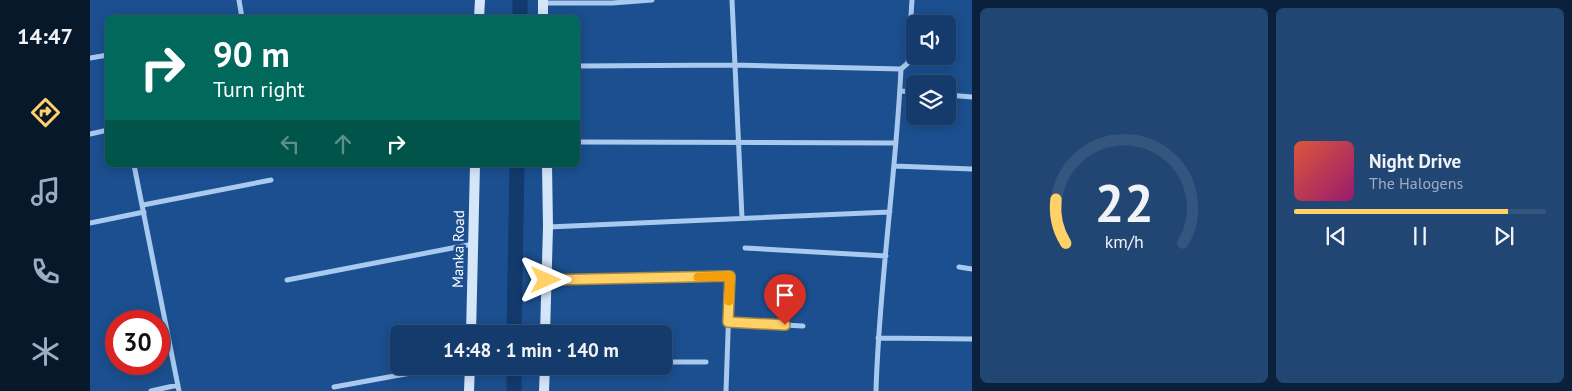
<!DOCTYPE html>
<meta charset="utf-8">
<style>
body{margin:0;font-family:"PT Sans",sans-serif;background:#214673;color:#f1f3f6;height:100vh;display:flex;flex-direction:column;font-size:19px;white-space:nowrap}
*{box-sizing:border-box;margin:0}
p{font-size:16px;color:#9dadc1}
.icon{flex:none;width:28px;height:28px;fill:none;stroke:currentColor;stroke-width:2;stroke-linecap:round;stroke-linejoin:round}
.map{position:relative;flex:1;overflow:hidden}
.sheet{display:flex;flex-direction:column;gap:8px;padding:8px;background:#0b203b;width:600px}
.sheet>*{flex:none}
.hud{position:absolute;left:15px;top:15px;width:475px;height:152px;border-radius:8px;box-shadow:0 2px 12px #0003,0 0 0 1px #33557e;background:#00695c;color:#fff;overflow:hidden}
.controls{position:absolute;left:816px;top:15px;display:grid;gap:10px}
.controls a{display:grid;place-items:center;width:50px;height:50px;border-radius:8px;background:#143b6b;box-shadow:0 2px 12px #0003,0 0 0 1px #33557e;font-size:25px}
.speed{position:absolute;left:15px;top:310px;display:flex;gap:10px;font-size:25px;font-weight:700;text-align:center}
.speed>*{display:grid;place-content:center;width:65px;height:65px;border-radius:50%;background:#143b6b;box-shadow:0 2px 12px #0003,0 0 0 1px #33557e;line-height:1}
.speed .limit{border:8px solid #d22;background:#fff;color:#111}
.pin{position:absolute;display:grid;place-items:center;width:42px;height:42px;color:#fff;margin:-51px -21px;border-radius:50% 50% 50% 0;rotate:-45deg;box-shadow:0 0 5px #0007}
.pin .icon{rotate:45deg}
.me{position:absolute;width:55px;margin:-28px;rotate:90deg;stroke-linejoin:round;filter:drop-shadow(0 0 4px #0008)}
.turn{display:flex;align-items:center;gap:18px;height:105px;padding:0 25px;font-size:22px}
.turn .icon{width:65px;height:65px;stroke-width:2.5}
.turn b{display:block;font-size:35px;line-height:42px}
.lanes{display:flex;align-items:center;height:48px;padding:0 25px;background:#0003;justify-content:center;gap:25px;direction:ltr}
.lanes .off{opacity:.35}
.sheet .widget{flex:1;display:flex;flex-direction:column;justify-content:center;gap:8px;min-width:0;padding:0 18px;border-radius:8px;background:#214673}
.sheet .dial{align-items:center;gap:0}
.dial svg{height:130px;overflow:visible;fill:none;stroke:#33557e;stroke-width:7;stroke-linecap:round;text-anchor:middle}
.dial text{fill:#f1f3f6;stroke:none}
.song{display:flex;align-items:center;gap:15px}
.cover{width:60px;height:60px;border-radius:8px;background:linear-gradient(135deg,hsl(10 70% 55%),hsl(320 70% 35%))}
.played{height:5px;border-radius:2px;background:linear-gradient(90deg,#ffd166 85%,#33557e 85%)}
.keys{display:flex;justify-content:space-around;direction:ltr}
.sheet .tiles{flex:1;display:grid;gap:8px;grid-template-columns:repeat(2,1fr)}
.trip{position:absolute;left:300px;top:325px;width:282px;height:50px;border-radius:8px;background:#143b6b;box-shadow:0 2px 12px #0003,0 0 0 1px #33557e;font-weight:600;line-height:50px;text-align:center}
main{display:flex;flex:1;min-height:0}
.dock{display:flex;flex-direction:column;width:90px;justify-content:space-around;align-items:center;background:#08182b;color:#9dadc1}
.dock .icon{width:35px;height:35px}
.dock .active{color:#ffd166}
.dock b{font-size:22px;color:#f1f3f6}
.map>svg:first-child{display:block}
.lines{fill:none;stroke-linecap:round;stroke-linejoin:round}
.canal{stroke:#123a6d;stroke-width:15}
.street{stroke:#a9c9ee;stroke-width:5}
.secondary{stroke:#d6e6fa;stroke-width:10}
.route-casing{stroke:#a68842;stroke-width:12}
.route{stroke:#ffd166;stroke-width:9}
.slow{stroke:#f59e0b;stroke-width:9}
.labels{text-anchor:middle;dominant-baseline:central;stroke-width:5;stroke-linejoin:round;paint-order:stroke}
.street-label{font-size:15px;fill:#fff;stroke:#1b4f8f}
</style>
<main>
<nav class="dock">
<b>14:47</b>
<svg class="icon active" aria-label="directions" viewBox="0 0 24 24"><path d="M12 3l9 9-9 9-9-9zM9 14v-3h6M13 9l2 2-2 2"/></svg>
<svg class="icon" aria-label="music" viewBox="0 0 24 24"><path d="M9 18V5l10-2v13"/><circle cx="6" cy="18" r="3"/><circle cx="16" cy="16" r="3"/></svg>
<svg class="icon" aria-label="phone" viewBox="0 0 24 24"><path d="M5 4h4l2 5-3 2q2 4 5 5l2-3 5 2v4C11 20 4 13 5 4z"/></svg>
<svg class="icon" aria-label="climate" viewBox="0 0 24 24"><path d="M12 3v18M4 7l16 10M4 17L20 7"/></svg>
</nav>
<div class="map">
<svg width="882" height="391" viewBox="0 0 882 391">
<rect width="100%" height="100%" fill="#1b4f8f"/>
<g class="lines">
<path class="canal" d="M430,18V0
M424,334L427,165
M424,391V366"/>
<path class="street" d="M149,0L152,18
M642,0L652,218
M453,3H522L562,0
M0,58L18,55
M488,66L644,65L811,69L818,63L822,0
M810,91L825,92
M858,95L882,97
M0,134L18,130
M488,142L806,143
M44,165L89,391
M804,166L882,169
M53,205L181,180
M0,223L54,212
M458,227L800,212
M655,248L796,256
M869,267L882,269
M197,280L383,244
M456,280L640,276L636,391
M638,322L713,326
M788,338L882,339
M574,362H616
M244,387L359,366
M61,391L88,385
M786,391C789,284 806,176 811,69"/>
<path class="secondary" d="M453,0V18
M389,18L390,0
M381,334L385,165
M455,334L458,227L457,165
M379,391L380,366
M454,391L455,366"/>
</g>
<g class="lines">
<g class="route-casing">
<path id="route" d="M456,280L640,276L638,322L695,325"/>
</g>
<use href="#route" class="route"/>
<path class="slow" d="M608,277L640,276L639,301"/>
</g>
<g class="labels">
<g class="street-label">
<text transform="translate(368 249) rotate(-89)">Manka Road</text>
</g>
</g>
</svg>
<div class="controls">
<a><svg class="icon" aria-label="sound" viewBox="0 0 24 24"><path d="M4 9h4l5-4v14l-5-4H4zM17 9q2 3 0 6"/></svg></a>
<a><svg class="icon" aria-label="layers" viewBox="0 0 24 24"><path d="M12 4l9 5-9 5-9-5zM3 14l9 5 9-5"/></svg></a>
</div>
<div class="speed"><div class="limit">30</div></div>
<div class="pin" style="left:695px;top:325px;background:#d93025"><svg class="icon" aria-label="arrive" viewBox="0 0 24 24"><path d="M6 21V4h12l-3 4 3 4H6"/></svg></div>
<svg class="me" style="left:456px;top:280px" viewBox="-20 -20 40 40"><path d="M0-17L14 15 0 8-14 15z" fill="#ffd166" stroke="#fff" stroke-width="4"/></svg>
<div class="trip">14:48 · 1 min · 140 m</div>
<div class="hud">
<div class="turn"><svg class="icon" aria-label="right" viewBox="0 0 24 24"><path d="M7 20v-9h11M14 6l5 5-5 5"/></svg><div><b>90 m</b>Turn right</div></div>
<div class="lanes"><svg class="icon off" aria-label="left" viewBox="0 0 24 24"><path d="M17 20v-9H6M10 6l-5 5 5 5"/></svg><svg class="icon off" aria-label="ahead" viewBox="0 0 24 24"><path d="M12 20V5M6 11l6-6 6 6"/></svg><svg class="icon" aria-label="right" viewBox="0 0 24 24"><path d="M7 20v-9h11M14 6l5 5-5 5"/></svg></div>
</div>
</div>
<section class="sheet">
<div class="tiles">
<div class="widget dial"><svg viewBox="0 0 100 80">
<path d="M14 69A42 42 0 1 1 86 69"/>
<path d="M14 69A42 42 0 0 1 8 42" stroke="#ffd166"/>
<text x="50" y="56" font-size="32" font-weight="700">22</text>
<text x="50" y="72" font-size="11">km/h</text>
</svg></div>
<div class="widget">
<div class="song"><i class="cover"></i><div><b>Night Drive</b><p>The Halogens</p></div></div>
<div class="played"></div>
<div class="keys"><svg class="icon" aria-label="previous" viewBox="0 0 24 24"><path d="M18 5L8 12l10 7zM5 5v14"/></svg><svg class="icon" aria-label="pause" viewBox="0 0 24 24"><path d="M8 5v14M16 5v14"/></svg><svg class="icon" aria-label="next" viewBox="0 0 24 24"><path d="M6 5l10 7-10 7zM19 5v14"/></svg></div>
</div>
</div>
</section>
</main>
